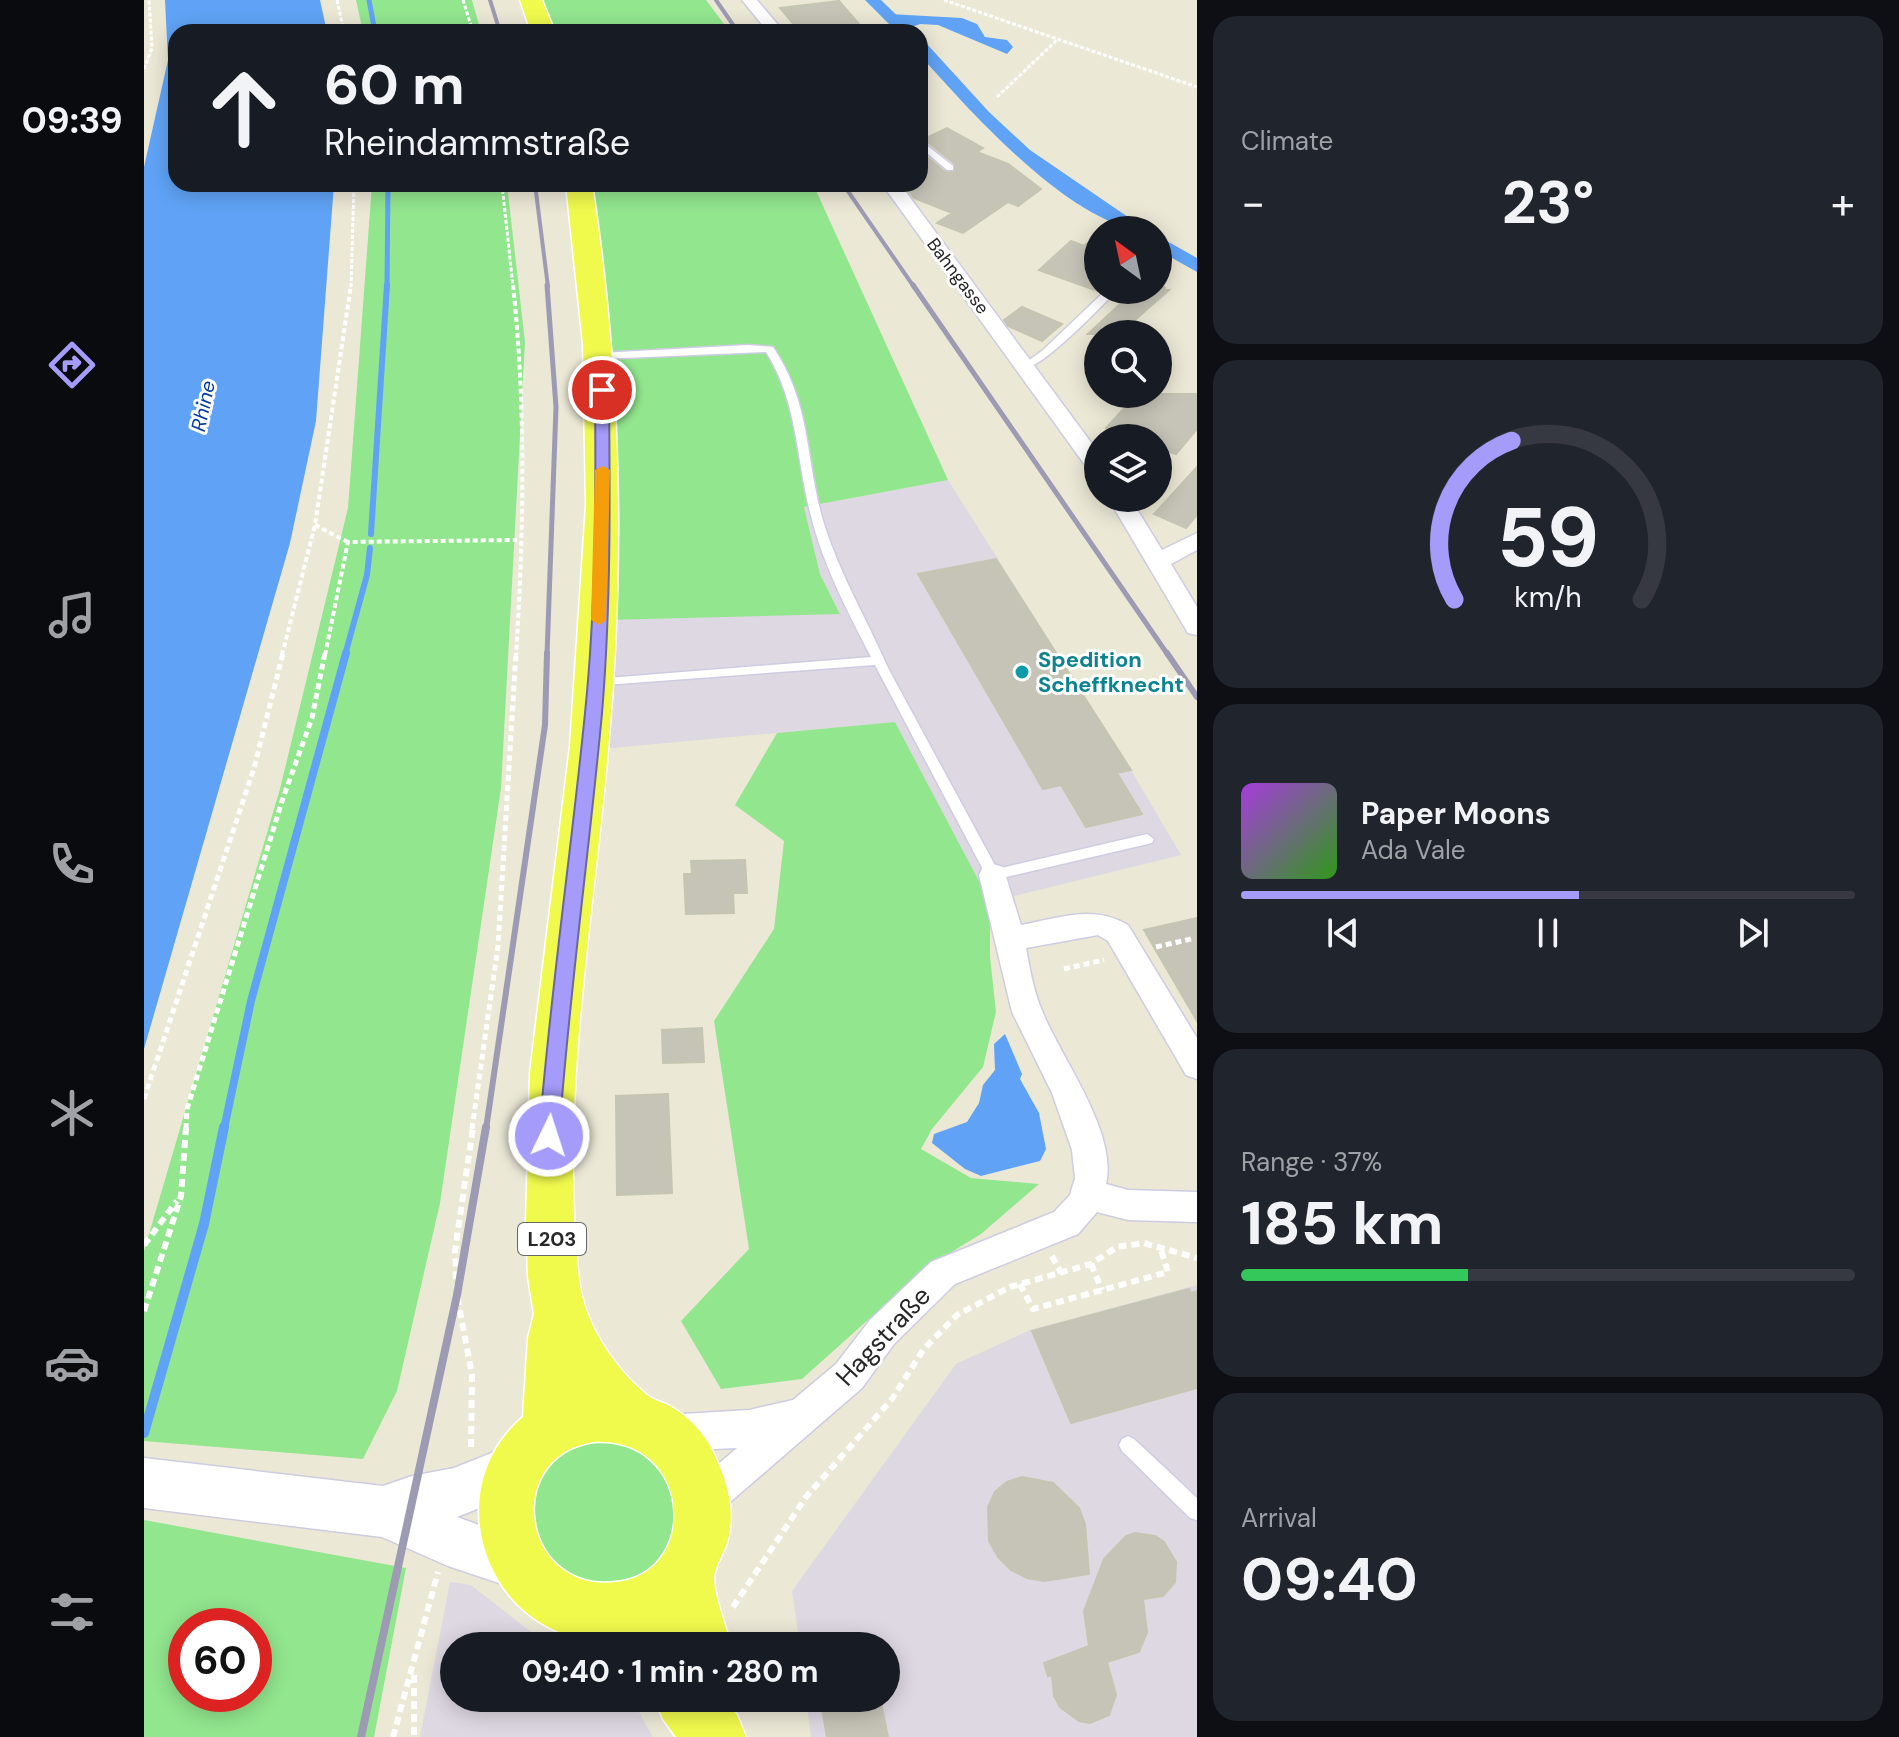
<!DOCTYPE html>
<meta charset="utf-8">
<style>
body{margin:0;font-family:"DM Sans",sans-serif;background:#20242c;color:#f1f3f6;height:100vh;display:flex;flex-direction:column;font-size:30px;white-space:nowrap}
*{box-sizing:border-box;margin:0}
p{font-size:26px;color:#9ea1a6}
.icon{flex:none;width:44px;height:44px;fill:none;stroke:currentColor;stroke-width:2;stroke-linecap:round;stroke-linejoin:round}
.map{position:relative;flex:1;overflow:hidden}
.side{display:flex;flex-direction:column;gap:16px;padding:16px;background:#0d0f14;width:702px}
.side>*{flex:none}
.hud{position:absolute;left:24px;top:24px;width:760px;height:168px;border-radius:24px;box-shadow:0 4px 20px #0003;background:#171b24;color:#f1f3f6;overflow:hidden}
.needle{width:52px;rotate:327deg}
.tools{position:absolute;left:940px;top:216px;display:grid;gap:16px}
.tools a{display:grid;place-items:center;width:88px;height:88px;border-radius:50%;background:#171b24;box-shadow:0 4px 20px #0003;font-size:40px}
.speed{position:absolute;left:24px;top:1608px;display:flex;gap:16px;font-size:40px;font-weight:700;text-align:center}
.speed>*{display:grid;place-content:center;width:104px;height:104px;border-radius:50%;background:#171b24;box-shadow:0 4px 20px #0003;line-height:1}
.speed .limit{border:12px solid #d22;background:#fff;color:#111}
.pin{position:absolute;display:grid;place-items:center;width:68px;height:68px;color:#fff;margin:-34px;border:4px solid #fff;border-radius:50%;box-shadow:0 2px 8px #0007}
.me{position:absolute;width:88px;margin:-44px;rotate:4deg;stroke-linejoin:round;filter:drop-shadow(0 0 6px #0008)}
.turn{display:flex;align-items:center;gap:28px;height:168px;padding:0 24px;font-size:36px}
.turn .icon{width:104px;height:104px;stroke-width:2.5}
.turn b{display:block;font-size:56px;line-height:68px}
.big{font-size:60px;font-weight:700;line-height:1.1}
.side .tile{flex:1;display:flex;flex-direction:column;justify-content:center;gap:12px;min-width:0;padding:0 28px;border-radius:24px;background:#20242c}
.side .dial{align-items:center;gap:0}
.dial svg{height:208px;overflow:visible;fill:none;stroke:#363941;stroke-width:7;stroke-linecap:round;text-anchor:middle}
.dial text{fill:#f1f3f6;stroke:none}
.song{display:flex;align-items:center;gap:24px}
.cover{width:96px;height:96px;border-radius:12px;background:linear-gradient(135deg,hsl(280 70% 55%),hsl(110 70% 35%))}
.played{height:8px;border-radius:4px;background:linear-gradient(90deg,#a49bfa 55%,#363941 55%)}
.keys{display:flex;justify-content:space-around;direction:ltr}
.heat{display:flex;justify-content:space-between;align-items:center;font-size:44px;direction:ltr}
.charge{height:12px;border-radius:6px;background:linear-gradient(90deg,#34c759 37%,#363941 0)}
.trip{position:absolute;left:296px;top:1632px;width:460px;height:80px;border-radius:40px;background:#171b24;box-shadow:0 4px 20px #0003;font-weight:700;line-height:80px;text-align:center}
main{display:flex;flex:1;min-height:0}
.menu{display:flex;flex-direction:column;width:144px;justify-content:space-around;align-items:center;background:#090b0e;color:#9ea1a6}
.menu .icon{width:56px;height:56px}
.menu .active{color:#a49bfa}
.menu b{font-size:36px;color:#f1f3f6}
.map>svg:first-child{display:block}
.industrial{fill:#ded8e2}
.green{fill:#92e68e;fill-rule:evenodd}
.water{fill:#60a3f6}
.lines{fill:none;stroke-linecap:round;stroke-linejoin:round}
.stream-far3{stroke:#60a3f6;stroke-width:5}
.stream-far2{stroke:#60a3f6;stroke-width:6}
.stream-far1{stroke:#60a3f6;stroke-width:8}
.stream{stroke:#60a3f6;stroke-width:10}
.canal{fill:#60a3f6;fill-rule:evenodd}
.building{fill:#c6c4b7;stroke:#c6c5b1;stroke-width:2}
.lane-casing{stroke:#cecce2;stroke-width:3}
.street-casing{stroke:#cecce2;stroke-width:3}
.secondary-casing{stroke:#cecce2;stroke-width:3}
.primary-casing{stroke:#fff;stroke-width:3}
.path-far3{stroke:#fff;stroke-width:3;stroke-dasharray:4 2;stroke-linecap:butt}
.path-far2{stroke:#fff;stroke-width:4;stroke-dasharray:5 3;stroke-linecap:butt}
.path-far1{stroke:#fff;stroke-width:5;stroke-dasharray:6 4;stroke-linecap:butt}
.path{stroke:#fff;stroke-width:6;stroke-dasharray:8 5;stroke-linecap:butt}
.lane{fill:#fff;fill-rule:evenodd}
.street{fill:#fff;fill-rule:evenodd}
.secondary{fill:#fff;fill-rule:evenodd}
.primary{fill:#f0fa4d;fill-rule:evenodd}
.rail-far3{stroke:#9d9ab3;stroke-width:4}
.rail-far2{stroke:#9d9ab3;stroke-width:5}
.rail-far1{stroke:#9d9ab3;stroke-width:6}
.rail{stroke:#9d9ab3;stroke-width:8}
.route{fill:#a49bfa;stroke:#6b65a2;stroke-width:2}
.slow{fill:#f59e0b}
.culture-dot{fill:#0f9aa8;stroke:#fff;stroke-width:3}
.labels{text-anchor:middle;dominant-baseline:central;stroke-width:6;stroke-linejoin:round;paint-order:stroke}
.far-street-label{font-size:18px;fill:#272727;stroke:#fff}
.far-water-label{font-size:20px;font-style:italic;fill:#043c9d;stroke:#fff}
.shield{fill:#fff;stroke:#686868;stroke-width:2}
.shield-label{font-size:20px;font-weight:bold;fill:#272727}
.culture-label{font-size:22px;font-weight:bold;fill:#0d838f;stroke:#fff;text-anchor:start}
.near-street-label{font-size:26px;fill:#272727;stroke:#fff}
</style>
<main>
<nav class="menu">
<b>09:39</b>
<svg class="icon active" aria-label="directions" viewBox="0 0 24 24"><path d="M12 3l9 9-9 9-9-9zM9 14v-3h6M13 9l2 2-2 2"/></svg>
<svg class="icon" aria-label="music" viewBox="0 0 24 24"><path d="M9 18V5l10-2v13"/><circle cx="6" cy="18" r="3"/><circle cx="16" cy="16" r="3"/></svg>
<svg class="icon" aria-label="phone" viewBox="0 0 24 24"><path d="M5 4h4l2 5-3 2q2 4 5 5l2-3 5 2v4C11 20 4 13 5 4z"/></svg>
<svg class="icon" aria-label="climate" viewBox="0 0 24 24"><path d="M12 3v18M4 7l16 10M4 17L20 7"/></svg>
<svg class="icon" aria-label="car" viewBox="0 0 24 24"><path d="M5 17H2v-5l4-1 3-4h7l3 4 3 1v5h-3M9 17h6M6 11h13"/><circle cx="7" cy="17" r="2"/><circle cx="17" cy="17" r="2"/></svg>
<svg class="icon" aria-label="filters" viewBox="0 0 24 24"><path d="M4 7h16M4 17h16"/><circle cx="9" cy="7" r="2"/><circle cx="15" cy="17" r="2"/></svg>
</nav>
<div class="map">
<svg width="1053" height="1737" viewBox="0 0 1053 1737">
<rect width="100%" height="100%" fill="#ebe8d6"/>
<path class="industrial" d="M804,480L987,770L1037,855L846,902L751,722L457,749L463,620L696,613L676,574L660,507Z
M1053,1285V1737H667L662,1698H742V1646H656L648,1591L812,1364L886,1330Z
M306,1582L327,1585L405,1646H310V1698H487L509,1737H276Z"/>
<path class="green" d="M212,0H328L337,32H219Z
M397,0H562L586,32H407Z
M228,184H363L381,342L357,788L296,1203L253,1391L219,1459L0,1441V1251L136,789L204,508Z
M450,184H669L804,480L660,507L676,574L696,614L463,620L466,358Z
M751,722L846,902V957L852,1012L839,1067L788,1129L777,1149L827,1178L895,1184L837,1234L783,1267L658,1379L577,1389L537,1321L605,1249L570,1021L630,929L640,841L591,805L633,733Z
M449,1437C462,1438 480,1437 492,1442C497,1444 502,1450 506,1454C512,1460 523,1468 526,1476C533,1494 533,1519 528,1537C523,1553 511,1564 498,1574C414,1632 329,1483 449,1437Z
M0,1520L262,1568L230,1737H0ZM110,1626V1694H42V1626Z"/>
<path class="water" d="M21,0H176L183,32H32V184H190L172,421L146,543L0,1049V167L24,60Z
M745,14L818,18L833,24L841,37L863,40L869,47L863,54L794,25L776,24L760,30Z
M861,1034L878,1074L876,1079L895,1113L902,1149L896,1161L837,1176L821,1169L788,1143L790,1134L823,1122L835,1103L839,1085L851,1070L850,1044Z"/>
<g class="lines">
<path class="stream-far3" d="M225,0L231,32
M243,287L244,184"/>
<path class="stream-far2" d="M227,534L243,285
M201,655L223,575L226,548"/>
<path class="stream-far1" d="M80,1129L107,1001L202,653"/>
<path class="stream" d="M0,1433L60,1224L80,1127"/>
<path class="canal" d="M721,0H737L770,32H753Z
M776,41L782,43L845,112L886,150L1003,230C931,230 823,108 776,55Z
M1014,236L1053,258V272L1014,250Z"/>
</g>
<path class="building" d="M695,1L722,32H656L636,8Z
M803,128L839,148L833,152L864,164L897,189L874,206L864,202L819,233L793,223L808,213L770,198L765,191L776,184V151L801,172H811V164L780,139Z
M954,234V291L895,270L927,241L940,246Z
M1014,280L1021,288L1019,290H1025L975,334H944L991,290H1014Z
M878,307L918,324L898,341L864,326L860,320Z
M993,394H1053V429L1032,454L1014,448V438H989L962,428Z
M1053,467V515L1042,528L1010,514Z
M852,559L987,770L973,773L998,814L942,827L917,785L899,789L774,574Z
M601,860L603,893H589L590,913L542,914L540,874H548L547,861Z
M1053,918V1021L1000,930Z
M558,1028L560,1062L519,1063L518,1030Z
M524,1094L528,1193L473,1195L472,1096Z
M1045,1289L1047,1293L1053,1291V1388L927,1423L888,1331Z
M878,1477L909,1483L935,1508L941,1524L945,1574L900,1581L883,1578L867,1570L854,1557L845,1541L844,1507L851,1492L863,1482Z
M991,1533L1011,1536L1020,1542L1032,1562L1031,1582L1019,1596L999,1599L1003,1632L995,1652L963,1662L972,1695L965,1715L946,1723L935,1721L916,1707L910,1696L908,1675L904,1676L900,1663L945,1646L940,1611L960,1559L982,1536Z
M676,1698H736L744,1737H683Z"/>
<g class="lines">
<g class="lane-casing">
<path id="lane" d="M776,140L809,166V170H803L776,147Z
M962,290H973C958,306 897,370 878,369V365L898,351Z
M605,345L629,347C667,404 661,455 678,517C693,570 724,621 744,668L853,869L1003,834L1010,839L1008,843L849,880L844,879L731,665L447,686L445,683L451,679L727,657C704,612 679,565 667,516C652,459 654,402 622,352L456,359L451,356L456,353Z
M984,1436L990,1439L1053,1498V1520L1046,1518L978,1451L975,1445L978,1439Z"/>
</g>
<g class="street-casing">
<path id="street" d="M598,0H613L640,32H624Z
M738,184H756L954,452V474L946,472Z
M964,498H986L1018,550L1053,533V550L1027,564L1053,607V635L1044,633Z
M849,864L859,867L877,925C914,918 950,904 984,925L1053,1038V1079L1042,1075L964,941L954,935L882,948C886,970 890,993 899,1013C918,1059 974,1133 962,1184L984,1190L1053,1192V1222L984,1220L953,1212L934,1234L811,1284L750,1344L718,1388L570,1516L557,1522L544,1516L538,1503L544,1490L593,1448L522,1451L509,1446L504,1433L509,1420L522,1415L605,1410L649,1400L692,1364L726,1320L787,1262L910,1212L926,1195L931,1178L928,1150L908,1093L868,1012L835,875L839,867Z"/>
</g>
<g class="secondary-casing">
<path id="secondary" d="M375,1442L393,1449L400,1467L393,1485L313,1517L391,1545L399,1563L391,1581L373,1589L304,1566L238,1537L0,1508V1458L239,1486L268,1476L310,1468Z"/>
</g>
<g class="primary-casing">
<path id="primary" d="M376,0H398L411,32H387Z
M422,184H448C477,372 481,561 464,750C449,925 415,1103 435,1279C440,1323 469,1367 503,1395C509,1400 517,1402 524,1405C544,1416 561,1433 570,1454C584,1483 592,1512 583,1543C579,1554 570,1568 570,1579C571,1600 582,1625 587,1646H461L456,1641C343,1635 292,1491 379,1417L384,1338L390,1314L384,1277L382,1222L386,1073L426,746L442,505L439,344ZM450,1442C547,1437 556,1566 479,1581C378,1600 355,1456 450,1442Z
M510,1698H579L593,1715L602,1737H532L519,1719Z"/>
</g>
<path class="path-far3" d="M193,0L200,32
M319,0L329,32
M800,0L1053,87
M0,69L8,48L5,0
M853,97L914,39
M358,184L369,287
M207,287L210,184"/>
<path class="path-far2" d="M369,285C382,406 380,533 372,655
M171,525L204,542
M138,655L171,525L207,285
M181,655L204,542L373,540"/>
<path class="path-far1" d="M1012,947L1047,939
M920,969L960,960
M0,1099L110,768L139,653
M42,1129L43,1109L139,798L168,718L181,653
M328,1129L354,946L372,653"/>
<path class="path" d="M0,1245L33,1201
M908,1256L917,1273
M947,1264L958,1290
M876,1284L889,1309L1024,1272L1016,1247
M0,1311L37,1196L42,1127
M327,1447L328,1375L313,1295L311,1251L329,1127
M589,1607L662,1497L748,1399L779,1350L813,1315L866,1287L947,1264L973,1247L1000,1243L1053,1258
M270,1675V1737
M249,1737L294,1572"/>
<use href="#lane" class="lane"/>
<use href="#street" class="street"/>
<use href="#secondary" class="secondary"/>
<use href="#primary" class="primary"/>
<path class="rail-far3" d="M346,0L356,32
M572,0L594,32
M391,184L404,287
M699,184L770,287"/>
<path class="rail-far2" d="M403,285L412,407L403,655
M769,285L1024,655"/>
<path class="rail-far1" d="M1023,653L1053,697
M342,1129L401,725L403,653"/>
<path class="rail" d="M217,1737L313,1295L342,1127"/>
</g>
<path class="route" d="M458,386L465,390C466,498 467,605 458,713C445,854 425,995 415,1136L412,1143L405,1146L398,1143L395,1136C406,995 427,854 441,713C452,606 452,498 451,390Z"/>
<path class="slow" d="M459,466L466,470L462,620L455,625L447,620L451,470Z"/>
<circle class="culture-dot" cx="878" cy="672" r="8"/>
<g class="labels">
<g class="far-street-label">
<text transform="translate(814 276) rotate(53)">Bahngasse</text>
</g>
<g class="far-water-label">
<text transform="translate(59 406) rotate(-78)">Rhine</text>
</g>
<rect class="shield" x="374" y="1223" width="68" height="32" rx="6"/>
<g class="shield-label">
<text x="408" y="1239">L203</text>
</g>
<g class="culture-label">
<text x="894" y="659">Spedition<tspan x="894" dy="25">Scheffknecht</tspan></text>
</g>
<g class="near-street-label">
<text transform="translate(739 1336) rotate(-47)">Hagstraße</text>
</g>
</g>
</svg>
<div class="tools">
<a><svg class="needle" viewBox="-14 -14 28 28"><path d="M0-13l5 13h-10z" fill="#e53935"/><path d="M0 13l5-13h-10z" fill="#9ea1a6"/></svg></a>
<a><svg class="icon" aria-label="search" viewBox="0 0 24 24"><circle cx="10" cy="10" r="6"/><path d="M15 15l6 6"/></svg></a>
<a><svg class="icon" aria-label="layers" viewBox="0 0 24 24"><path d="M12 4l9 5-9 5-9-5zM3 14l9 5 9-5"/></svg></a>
</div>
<div class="speed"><div class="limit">60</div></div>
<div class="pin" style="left:458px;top:390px;background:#d93025"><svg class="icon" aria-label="arrive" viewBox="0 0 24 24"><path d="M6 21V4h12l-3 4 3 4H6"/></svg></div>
<svg class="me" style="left:405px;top:1136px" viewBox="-20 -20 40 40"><circle r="17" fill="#a49bfa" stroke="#fff" stroke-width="3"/><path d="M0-11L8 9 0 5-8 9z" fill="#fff"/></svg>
<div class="trip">09:40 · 1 min · 280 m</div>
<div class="hud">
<div class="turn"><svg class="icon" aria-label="ahead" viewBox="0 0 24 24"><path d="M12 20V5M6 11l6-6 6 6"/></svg><div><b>60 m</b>Rheindammstraße</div></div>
</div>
</div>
<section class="side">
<div class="tile"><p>Climate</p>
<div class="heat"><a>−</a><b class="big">23°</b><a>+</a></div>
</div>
<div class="tile dial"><svg viewBox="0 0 100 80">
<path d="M14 69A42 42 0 1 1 86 69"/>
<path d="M14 69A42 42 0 0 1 36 8" stroke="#a49bfa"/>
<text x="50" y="56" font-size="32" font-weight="700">59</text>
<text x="50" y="72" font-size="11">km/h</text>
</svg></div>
<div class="tile">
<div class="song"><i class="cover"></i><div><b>Paper Moons</b><p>Ada Vale</p></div></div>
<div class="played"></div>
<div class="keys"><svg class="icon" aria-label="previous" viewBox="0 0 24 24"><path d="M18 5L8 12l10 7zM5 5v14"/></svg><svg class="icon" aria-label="pause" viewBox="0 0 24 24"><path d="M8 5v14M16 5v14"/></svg><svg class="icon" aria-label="next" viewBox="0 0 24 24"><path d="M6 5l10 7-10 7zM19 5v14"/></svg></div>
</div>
<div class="tile"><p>Range · 37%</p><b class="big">185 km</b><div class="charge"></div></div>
<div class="tile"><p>Arrival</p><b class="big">09:40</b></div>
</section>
</main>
